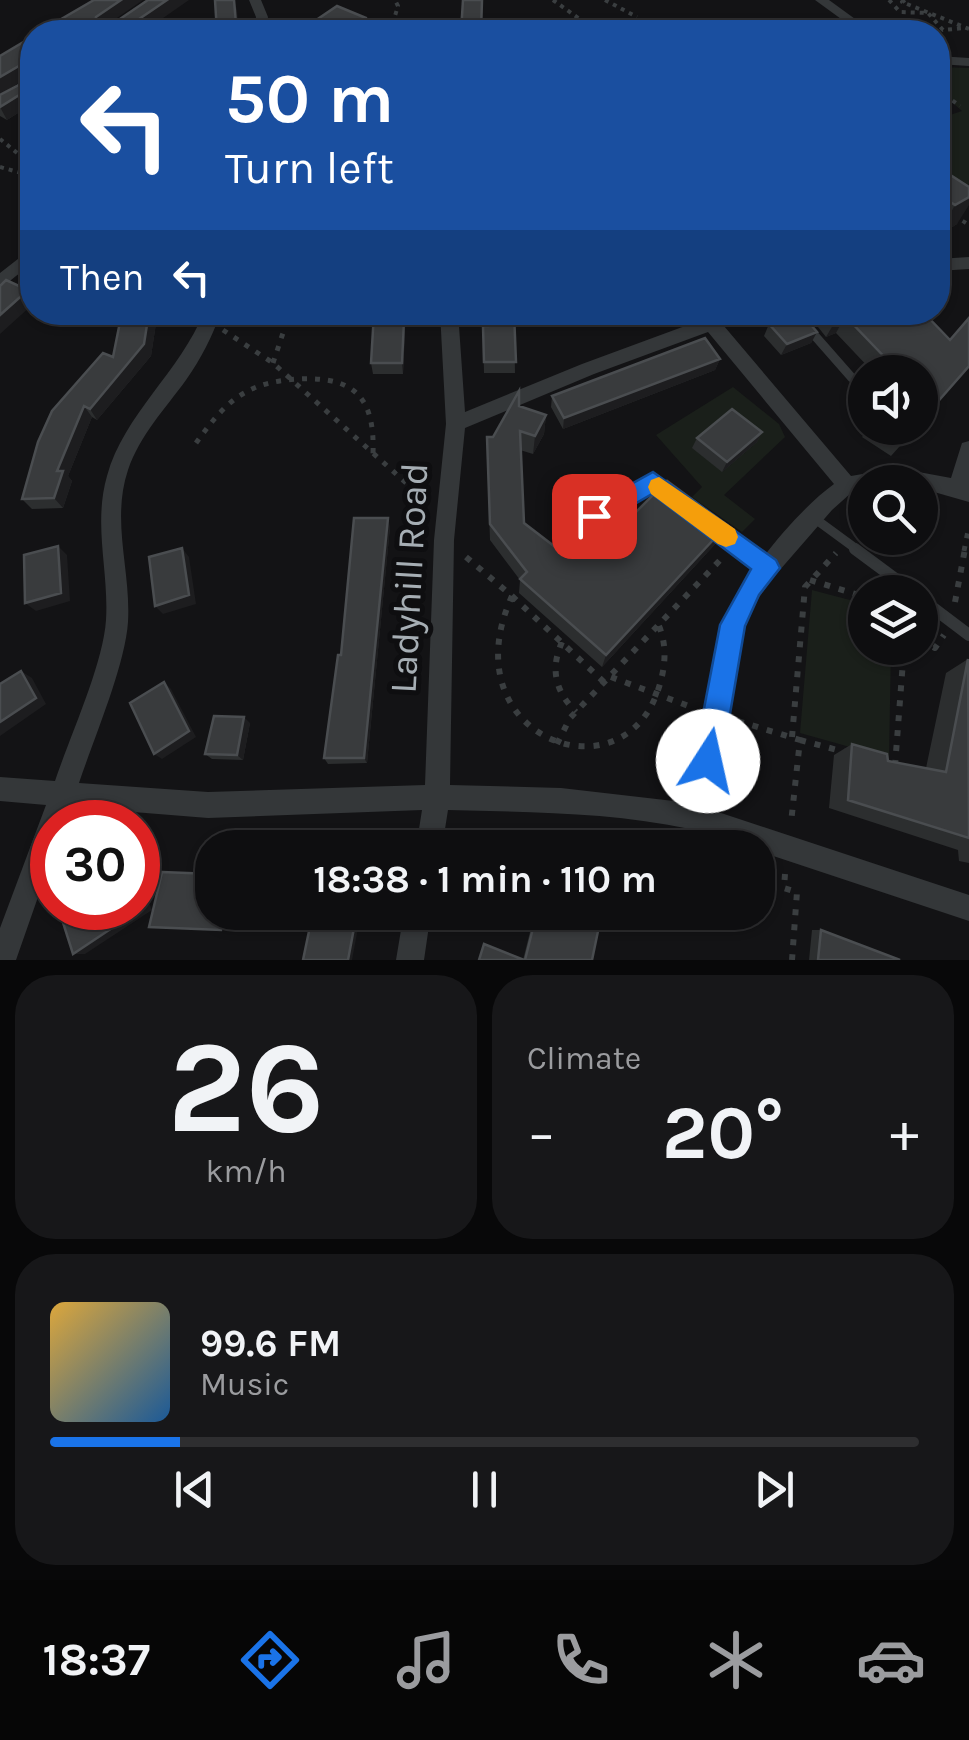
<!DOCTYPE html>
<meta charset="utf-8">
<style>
body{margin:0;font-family:Karla,sans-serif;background:#171719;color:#f1f3f6;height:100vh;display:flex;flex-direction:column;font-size:38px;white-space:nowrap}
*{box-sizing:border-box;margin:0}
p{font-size:32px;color:#9b9c9f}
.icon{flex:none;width:55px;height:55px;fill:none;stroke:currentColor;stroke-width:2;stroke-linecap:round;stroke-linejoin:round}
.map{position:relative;height:960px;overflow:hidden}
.drawer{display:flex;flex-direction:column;gap:15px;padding:15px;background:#080809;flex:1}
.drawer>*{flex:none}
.top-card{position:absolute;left:20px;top:20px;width:930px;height:305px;border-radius:40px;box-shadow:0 2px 8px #0004,0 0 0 2px #2e2e30;background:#1a4fa0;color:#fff;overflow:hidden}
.controls{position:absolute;left:848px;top:355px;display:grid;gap:20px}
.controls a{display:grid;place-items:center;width:90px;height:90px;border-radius:50%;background:#0e0e10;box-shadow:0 2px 8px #0004,0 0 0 2px #2e2e30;font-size:50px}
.speed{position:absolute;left:30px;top:800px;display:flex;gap:20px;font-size:50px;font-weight:700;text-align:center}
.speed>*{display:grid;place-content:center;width:130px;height:130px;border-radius:50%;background:#0e0e10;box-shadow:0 2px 8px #0004,0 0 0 2px #2e2e30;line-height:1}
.speed .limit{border:15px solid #d22;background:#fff;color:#111}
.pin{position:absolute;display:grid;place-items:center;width:85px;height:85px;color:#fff;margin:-42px;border-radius:20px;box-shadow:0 5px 15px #0006}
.me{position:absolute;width:110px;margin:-55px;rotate:10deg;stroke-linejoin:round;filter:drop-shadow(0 0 8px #0008)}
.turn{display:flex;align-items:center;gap:35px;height:210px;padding:0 40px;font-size:45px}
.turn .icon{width:130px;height:130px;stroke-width:2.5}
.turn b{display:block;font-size:70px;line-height:85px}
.then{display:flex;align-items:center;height:95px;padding:0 40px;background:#0003;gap:20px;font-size:38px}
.big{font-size:75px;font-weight:700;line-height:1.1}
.drawer .widget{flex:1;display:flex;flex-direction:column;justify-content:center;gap:15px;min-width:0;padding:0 35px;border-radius:40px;background:#171719}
.drawer .dial{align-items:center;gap:0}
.dial b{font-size:130px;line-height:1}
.song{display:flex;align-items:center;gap:30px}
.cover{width:120px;height:120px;border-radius:15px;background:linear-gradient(135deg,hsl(40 70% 55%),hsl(210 70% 35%))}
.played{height:10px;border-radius:5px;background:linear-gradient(90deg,#1a73e8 15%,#2e2e30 15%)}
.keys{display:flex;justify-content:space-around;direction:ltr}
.heat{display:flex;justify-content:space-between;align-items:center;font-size:55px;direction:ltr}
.drawer .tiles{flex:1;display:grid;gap:15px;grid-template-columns:1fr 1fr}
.widget:last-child{grid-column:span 2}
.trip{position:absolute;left:195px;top:830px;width:580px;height:100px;border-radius:40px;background:#0e0e10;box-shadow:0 2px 8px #0004,0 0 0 2px #2e2e30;font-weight:700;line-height:100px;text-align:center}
.tab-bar{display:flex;height:160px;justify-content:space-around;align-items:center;background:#060606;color:#9b9c9f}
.tab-bar .icon{width:70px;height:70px}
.tab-bar .current{color:#1a73e8}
.tab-bar b{font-size:45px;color:#f1f3f6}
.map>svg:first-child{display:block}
.green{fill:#1a1f1a}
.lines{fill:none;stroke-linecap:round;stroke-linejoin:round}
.path-far2{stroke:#3a3e40;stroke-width:4;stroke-dasharray:4 5;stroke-linecap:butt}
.path-far1{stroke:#3a3e40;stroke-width:5;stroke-dasharray:5 8;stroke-linecap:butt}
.path{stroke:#3a3e40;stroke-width:6;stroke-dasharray:6 9;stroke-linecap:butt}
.lane-far1{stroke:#343739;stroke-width:9}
.lane{stroke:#343739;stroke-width:12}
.street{fill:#343739;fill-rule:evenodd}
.wall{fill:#2c2e2f}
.shaded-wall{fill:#1d1d1f}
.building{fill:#393b3d;stroke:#4a4d50;stroke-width:2.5}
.route{fill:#1a73e8;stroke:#114b97;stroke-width:2.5}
.slow{fill:#f59e0b}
.labels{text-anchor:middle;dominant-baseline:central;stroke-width:10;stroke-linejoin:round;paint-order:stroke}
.street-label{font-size:38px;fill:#a6aeb4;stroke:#0e0e10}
</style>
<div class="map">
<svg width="969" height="960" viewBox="0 0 969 960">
<rect width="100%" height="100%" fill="#131315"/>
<path class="green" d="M938,67L969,68V196L938,176V119L962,111L938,90Z
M733,387L779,424L785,437L724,495L755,519L742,532L692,497L702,487L656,435Z
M812,590L865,604V648H891L889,758L800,733Z"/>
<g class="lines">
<path class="path-far2" d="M553,0L595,30
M605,0L637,17
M889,0L900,12L928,13L943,30L965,28
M905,0L902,2L969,29
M640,23L674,32
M390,32L398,6L395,0
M938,90L960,106
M0,139L32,165
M0,167L32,176
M955,216L969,225"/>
<path class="path-far1" d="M223,330L273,363L425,500
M273,363L284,330L282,312
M196,443C210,424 225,403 246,392C262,383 281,380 299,379C356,376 375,399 373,454
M964,551L969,526"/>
<path class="path" d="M466,557L512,596C449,735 618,800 657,693C665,671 668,648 659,626
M810,580L865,597
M512,596L605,683
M955,602L965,549
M920,640L935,648L944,635
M562,642C550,669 555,691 576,712
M611,677L694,708
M738,721L800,740L791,823
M792,737L805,587L836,553
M800,740L845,752
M557,744L570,718L724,556
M895,766L904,648
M785,874L784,888L797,892L792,960"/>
<path class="lane-far1" d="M794,312L852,378
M594,516L653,482L671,495
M814,518L859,551
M712,526L745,551"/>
<path class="lane" d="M742,549L767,568
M855,549L913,592
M920,598L969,635"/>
<path class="street" d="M249,0H261L268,17L266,32H254L256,17Z
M815,0H829L873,32H859Z
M613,28L631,32H607Z
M938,56L969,58V66L938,64Z
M32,248V263L0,289V273Z
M969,257V269L938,271V259Z
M204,312H221C212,337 201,359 186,380C165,409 140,435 128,470C111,521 131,570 128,622C125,666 94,738 79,783L208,792L425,785L434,540L446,424L440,312H458L465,412L582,364L723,312H751L749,316L724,326L851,476L897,468L951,478L962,443L969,441V502L920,488V482H865V488L851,493L832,510L772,579L751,609L743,625L720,761L717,770L708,773L699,770L696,761L721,625C740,581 795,512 834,484L708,332L594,374L465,428L454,540L450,785L561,788L691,803L969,895V921L758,851V848C734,848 713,833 690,829C611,812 528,812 448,810L442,848H416L422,810L208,818L71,807L66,822H52V857L16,960H0V928L46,805L0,801V777L55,781C70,736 103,665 106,620C109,571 93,525 107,476C124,414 180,372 204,312Z
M404,912H431L424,960H396Z"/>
</g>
<path class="wall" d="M32,37V104L7,120L0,116V95L28,80V77L0,94Z
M938,167L969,187L957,224L938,236Z
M32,264V288L29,286L20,274Z
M122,312H154L157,317L151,356L97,420L92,417L68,476L72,481L63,508L32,509L22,499L113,357Z
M367,312H400L399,320L405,331L403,374H373L371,363L373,325H369Z
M484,312H514L515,373H484L483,326H486Z
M812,312H923L969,367L920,423V372H873L836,333L826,337L810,317Z
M769,324L817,332L811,343L781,355L764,336Z
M720,359L715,370L563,429L551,407L552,396Z
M546,415L544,434L533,454L520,450L524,523L554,546L596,552L718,541L602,667L519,593L520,580L490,540L487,455L493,437Z
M869,428H916L891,456L862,437Z
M762,432L757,442L722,472L692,448L697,438Z
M390,527L367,763L328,764L324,758L341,655Z
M968,659H969V863L959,861L958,850L829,808L834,755L852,744L888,761L926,768L946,673Z
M250,723L243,760L212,759L205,754Z
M535,912H602L592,960H523Z
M812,930H821L900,960H809Z"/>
<path class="shaded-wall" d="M121,0H143L101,29L95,22L96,17Z
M167,0H189L143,32H120Z
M234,0L237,10L239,32H228Z
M24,63L30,76L0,94V77Z
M32,87V104L7,120L0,107Z
M969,197V205L957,224L938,236L955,205Z
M28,290L32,296V305L0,334V315Z
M149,312H154L157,317L151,356L97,420L90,409Z
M845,316L836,333L826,337L836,320Z
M404,320L405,331L403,374L402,363Z
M817,332L811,343L781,355L787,344Z
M720,359L715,370L563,429L564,418Z
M84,406L92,417L68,476L72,481L63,508L54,498L57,471Z
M546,415L544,434L533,454L535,436Z
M762,432L757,442L722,472L727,462Z
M388,518L390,527L367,763L364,758Z
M727,525L718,541L602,667L606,655Z
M58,546L67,555L70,601L36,611L25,603Z
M182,548L189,557L196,604L163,614L155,606Z
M21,671L32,678L46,704L0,736V722Z
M164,682L171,689L196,737L162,759L154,754Z
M244,717L250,723L243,760L237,755Z
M138,875L152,910L85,954H73L138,896Z
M224,912H231L228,931L221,930Z
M357,912H361L352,960H348Z"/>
<path class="building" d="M94,0H121L96,17L95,22L114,23L148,0H167L120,32H39Z
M215,0H234L236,24L228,32H217Z
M463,0H482L481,32H461Z
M337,6L366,18L369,32H322L312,23Z
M32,37V87L0,107V95L28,80L29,64L24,63L0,77V56Z
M938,167L969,187V197L955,205L938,194Z
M32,264V279L20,274Z
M6,280L28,290L0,315V286Z
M122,312H149L144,344L90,409L84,406L57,471H63L54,498L22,499L38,442L52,411L103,353L113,357Z
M367,312H397V320H404L402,363H371L374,313Z
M486,312H514L516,362H484L483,326H488Z
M800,312L817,332L787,344L769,324Z
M829,312H923L950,340L969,318V366L920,422V372H899L845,316L836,320Z
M705,338L720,359L564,418L552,396Z
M519,391V406L546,415L535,436L520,431L524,523L554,546L570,531L596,552L667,481L727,525L606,655L520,579L527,572L490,524L487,437H493Z
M732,409L762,432L727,462L697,438Z
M883,428H915L903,441Z
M354,518H388L364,758H324L338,655H341Z
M58,546L61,593L25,603L24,555Z
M182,548L189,595L155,606L149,557Z
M968,659L969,838L848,800L852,744L887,754L888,761L946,772Z
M21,671L36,698L0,722V684Z
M164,682L189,731L154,754L130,703Z
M214,716L244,717L237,755L205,754Z
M162,872L212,874V912H224L221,930L149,927Z
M138,896L142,908L73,954L60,913L69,908H138Z
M313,912H357L348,960H303Z
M537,912H602L592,960H525Z
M821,930L900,960H818Z
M484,944L524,960H479Z"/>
<path class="route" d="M653,472L776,560L780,568L759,595L745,626L722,761L718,771L708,775L698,771L694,761L720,625L751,569L652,494L602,523H586L582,516L586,509Z"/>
<path class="slow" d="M659,477L735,529L738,537L735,544L726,547L718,544L651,494L648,487L651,480Z"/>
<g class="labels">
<g class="street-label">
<text transform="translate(409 578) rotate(-87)">Ladyhill Road</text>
</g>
</g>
</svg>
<div class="controls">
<a><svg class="icon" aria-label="sound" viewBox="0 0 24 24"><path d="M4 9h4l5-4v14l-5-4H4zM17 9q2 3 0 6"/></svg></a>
<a><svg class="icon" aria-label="search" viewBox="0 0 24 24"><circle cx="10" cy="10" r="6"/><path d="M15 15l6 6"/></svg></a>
<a><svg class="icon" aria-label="layers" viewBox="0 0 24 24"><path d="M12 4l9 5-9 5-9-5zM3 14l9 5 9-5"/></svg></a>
</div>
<div class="speed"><div class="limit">30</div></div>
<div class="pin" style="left:594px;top:516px;background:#d93025"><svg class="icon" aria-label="arrive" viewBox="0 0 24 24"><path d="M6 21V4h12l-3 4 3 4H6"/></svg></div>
<svg class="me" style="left:708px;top:761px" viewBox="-20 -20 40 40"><circle r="19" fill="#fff"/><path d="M0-13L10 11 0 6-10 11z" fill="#1a73e8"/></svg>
<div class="trip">18:38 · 1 min · 110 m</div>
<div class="top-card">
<div class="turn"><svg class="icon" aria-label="left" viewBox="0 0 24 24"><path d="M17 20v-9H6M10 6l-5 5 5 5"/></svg><div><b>50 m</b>Turn left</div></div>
<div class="then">Then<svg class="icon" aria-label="left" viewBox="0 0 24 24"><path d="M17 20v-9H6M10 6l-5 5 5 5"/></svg></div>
</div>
</div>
<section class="drawer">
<div class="tiles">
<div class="widget dial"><b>26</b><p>km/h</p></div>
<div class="widget"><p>Climate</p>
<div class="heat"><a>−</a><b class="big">20°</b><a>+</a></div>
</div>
<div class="widget">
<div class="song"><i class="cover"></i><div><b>99.6 FM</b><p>Music</p></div></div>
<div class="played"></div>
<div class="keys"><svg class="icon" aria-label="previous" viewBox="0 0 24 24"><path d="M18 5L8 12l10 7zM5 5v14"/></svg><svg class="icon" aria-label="pause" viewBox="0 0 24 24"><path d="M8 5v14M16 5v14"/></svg><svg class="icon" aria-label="next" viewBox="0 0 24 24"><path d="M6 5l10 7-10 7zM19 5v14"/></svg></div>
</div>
</div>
</section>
<nav class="tab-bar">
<b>18:37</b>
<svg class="icon current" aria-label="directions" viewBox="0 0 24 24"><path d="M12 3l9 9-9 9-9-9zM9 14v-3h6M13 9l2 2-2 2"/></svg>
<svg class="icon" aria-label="music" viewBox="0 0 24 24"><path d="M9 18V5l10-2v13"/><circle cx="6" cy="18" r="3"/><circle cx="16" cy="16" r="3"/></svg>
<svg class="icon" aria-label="phone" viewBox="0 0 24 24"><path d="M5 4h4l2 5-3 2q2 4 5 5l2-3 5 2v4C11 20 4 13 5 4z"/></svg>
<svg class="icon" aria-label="climate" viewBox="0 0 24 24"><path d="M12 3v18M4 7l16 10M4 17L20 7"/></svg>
<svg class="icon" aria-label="car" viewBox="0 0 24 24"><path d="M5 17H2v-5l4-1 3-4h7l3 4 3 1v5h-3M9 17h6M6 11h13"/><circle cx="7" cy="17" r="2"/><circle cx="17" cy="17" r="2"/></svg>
</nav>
